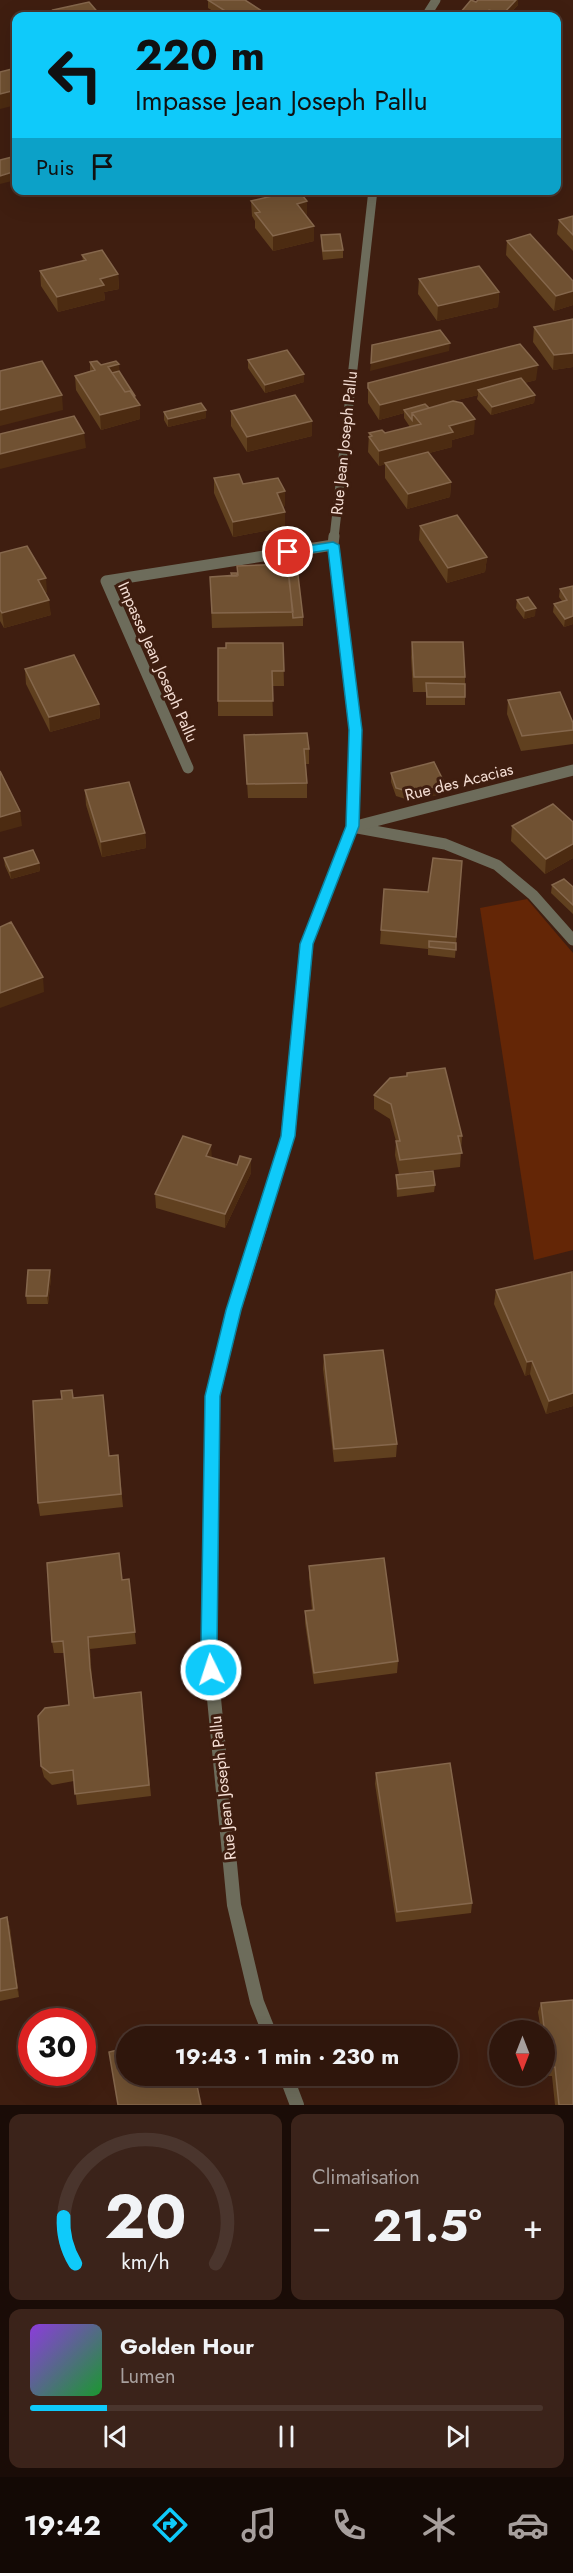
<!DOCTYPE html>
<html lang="fr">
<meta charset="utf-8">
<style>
body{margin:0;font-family:Jost,sans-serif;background:#3b231a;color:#f1f3f6;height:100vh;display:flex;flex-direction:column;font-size:22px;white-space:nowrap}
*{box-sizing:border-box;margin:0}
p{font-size:20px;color:#a79f9d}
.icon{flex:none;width:33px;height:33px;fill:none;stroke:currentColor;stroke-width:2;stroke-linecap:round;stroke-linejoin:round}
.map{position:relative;height:2105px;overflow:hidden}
.drawer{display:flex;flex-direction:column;gap:9px;padding:9px;background:#1a0c07;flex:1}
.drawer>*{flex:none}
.guide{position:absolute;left:12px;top:12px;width:549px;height:183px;border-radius:12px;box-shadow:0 6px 24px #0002,0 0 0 2px #4a352d;background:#0fcafa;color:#111;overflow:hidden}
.needle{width:39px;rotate:180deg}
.buttons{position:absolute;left:489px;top:2020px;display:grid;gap:12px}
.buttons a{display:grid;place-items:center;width:66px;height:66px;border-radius:50%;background:#2f160c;box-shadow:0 6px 24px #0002,0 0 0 2px #4a352d;font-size:30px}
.speed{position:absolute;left:18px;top:2008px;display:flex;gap:12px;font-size:30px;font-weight:700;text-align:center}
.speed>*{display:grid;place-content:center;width:78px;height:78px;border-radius:50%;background:#2f160c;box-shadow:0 6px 24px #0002,0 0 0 2px #4a352d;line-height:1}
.speed .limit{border:9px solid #d22;background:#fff;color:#111}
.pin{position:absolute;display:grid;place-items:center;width:51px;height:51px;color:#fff;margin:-26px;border:3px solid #fff;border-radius:50%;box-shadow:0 2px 6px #0007}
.me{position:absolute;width:66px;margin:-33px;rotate:356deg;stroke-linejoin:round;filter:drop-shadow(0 0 4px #0008)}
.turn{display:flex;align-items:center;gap:21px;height:126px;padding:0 24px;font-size:27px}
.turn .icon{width:78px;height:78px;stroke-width:2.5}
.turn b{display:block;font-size:42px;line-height:51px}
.then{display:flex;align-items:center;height:57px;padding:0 24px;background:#0003;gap:12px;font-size:22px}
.big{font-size:45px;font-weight:700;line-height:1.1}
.drawer .tile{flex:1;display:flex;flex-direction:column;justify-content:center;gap:9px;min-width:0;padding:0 21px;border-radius:12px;background:#3b231a}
.drawer .dial{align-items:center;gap:0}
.dial svg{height:156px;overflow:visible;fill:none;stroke:#4a352d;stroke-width:7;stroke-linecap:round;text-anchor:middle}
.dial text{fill:#f1f3f6;stroke:none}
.song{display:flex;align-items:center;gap:18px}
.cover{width:72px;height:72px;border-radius:9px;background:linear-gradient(135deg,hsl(270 70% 55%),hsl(130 70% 35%))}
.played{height:6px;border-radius:3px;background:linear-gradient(90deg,#0fcafa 15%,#4a352d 15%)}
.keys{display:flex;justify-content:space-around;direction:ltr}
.heat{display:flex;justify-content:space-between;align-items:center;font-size:33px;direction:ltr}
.drawer .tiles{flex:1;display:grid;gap:9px;grid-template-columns:1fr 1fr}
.tile:last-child{grid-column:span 2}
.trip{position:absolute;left:116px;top:2026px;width:342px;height:60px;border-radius:30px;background:#2f160c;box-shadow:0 6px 24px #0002,0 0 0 2px #4a352d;font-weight:700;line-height:60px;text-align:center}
.dock{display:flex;height:96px;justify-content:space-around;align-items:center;background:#130905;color:#a79f9d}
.dock .icon{width:42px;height:42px}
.dock .on{color:#0fcafa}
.dock b{font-size:27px;color:#f1f3f6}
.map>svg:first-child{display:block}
.green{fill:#642606}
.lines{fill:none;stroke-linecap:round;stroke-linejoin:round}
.service{stroke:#6d6c5b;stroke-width:11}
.minor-far2{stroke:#6d6c5b;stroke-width:9}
.minor-far1{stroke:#6d6c5b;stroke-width:11}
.minor{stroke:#6d6c5b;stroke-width:14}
.wall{fill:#60401f}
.shaded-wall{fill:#4c2b11}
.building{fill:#705132;stroke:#85674c;stroke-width:1.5}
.route{fill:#0fcafa;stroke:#0a83a2;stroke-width:1.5}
.labels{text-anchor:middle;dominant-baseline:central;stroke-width:6;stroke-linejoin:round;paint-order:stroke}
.street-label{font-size:16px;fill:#f5ded4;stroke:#3f1e10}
</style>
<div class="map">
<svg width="573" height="2105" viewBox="0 0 573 2105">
<rect width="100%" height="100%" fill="#3f1e10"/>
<path class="green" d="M527,899L573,953V1250L534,1260L480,908Z"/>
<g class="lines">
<path class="service" d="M352,827L445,844L497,865L533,895L573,940"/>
<path class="minor-far2" d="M426,16L436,0
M334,538L373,190"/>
<path class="minor-far1" d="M188,768L106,581L333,545
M352,827L573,770
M260,1226L288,1136L307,944L352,827L356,730L333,545L334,536"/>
<path class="minor" d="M261,1224L234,1310L213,1396L209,1647L234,1905L257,2002L271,2037
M286,2076L297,2105"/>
</g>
<path class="wall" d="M208,0L262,11V16H221L208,8Z
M518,5L507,16H460V13Z
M53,10L101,16H54Z
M251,201L306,216L314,226V241L273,251L255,228V221L252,216Z
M573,216V251L557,234L559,220Z
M321,235L343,250V258L323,260L321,244Z
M507,241L573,281V305L554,311L506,255Z
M82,255L118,274L119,289L104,292L105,300L58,312L41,286L40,271L83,261Z
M419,279L499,292L498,307L437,321L418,294Z
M573,319V367L553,370L533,342L534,327Z
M248,360L304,374V382L265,393L248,368Z
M90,362L101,365L119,364V371L140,405V419L101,430L76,390L75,376L90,371Z
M536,380L524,383L535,395L534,403L491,415L477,399L478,395L428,407L474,434L452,440V447L429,453L451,482L450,497L407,509L385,478V464L379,466L368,452L369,433H385L410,427L404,418V413L379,420L368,403V383Z
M231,411L312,436L247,452L231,426Z
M164,412L206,418L168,427L164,420Z
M214,478L243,484L285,506L282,507L285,512V527L233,537L214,493Z
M420,526L487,557L485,572L447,583L419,540Z
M0,553L47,592L45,593L51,615L4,628L0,621Z
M237,566L289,576L303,617V626L212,628L210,577L231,576L237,573Z
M573,586V624L564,627L553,612L554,604L562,601L559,597L560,589Z
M517,600L535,616L524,619L516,608Z
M412,642L465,677V705H426V692H413L411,657Z
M283,643L284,686H272L273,716H218V648Z
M25,669L99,704L100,718L50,732L26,684Z
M508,700L573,723V744L521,751L507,714Z
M244,735L309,749V764H306L307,783V798H248Z
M391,773L445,784V793L412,801L396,796L391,782Z
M85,790L145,833L146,848L102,857L86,805Z
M573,822V858L545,874L511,841L512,826Z
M4,858L39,863L40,871L11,879L5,866Z
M462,861L455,958L428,955V949L380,944L381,930L428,892Z
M552,885L573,887V914L551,893Z
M407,1073L462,1136L460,1167L399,1174L395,1155L396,1141L390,1119L374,1109V1095L406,1076Z
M212,1158L237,1165L251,1173L225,1228L156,1208L155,1194Z
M396,1175L435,1185L434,1192L397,1197L396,1182Z
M50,1270L51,1278L48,1304H27L26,1296Z
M573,1273V1406L546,1414L530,1374L525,1376L494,1304L496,1290Z
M324,1355L397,1444L396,1457L334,1462L323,1369Z
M73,1398L109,1456L118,1455L123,1507L40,1516L38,1503L62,1399Z
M309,1566L398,1661L397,1673L314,1684L305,1623V1611L312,1610L309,1578Z
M129,1579L136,1644L90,1649L92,1680L94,1698L141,1692L151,1796L77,1805L74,1781L52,1785L44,1777L41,1766L69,1705L64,1653H54L52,1642L122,1580Z
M376,1773L472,1903L471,1913L396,1922L375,1784Z
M7,1917L10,1928L19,1997L0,2001V1919Z
M541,2003L573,2105H555L552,2076H546L544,2061V2031H541L538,2012Z"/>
<path class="shaded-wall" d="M516,0H518V5L507,16H503V14Z
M489,10V16H484Z
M262,11V16H249Z
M16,90V105L0,109V94Z
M16,171V180L0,184V176Z
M275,190H288L275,194Z
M307,201V216L297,204Z
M314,226V241L273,251V236Z
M118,274L119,289L104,292L105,300L58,312L57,297L100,279Z
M573,291V305L554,311L556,296Z
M499,292L498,307L437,321L438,306Z
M450,343L449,351L370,371L371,363Z
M573,353V367L553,370L554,355Z
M119,364L120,379L113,381L108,367Z
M538,365L536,380L481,394L478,390V395L406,413L404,410V413L379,420L380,405Z
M304,374V382L265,393V385Z
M62,395L63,410L0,426V410Z
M535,395L534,403L491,415L492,407Z
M140,405V419L101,430L100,415Z
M206,410V418L168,427V419Z
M475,419L474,434L452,440V447L379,466V451L449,426Z
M312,421V436L247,452V437Z
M84,433L86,448L0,469V454Z
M451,482L450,497L407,509L408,494Z
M285,491V506L277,507V493Z
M285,512V527L233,537V522Z
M487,557L485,572L447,583L448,568Z
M46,578L47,592L40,594L38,580Z
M49,600L51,615L4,628L2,613Z
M536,608L535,616L524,619L525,611Z
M573,616V624L564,627L565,619Z
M99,704L100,718L50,732L49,717Z
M445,784V793L412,801L413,793Z
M20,811L22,826L0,832V817Z
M145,833L146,848L102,857L101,842Z
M573,844V858L545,874L546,859Z
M39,863L40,871L11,879L10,871Z
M43,977L44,992L0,1008V993Z
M211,1145L212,1159L206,1156Z
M251,1159V1173L225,1228V1214Z
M50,1270L51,1278L48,1304L47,1296Z
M532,1361L530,1374L525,1376L527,1362Z
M573,1393V1406L546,1414L549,1401Z
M88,1637L90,1649L92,1680L90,1668Z
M7,1917L10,1928L19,1997L17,1988Z"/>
<path class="building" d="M208,0H245L262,11L249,16H233Z
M471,0L476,2L478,0H516L503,14L489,10L484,16H475L460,13Z
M89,2L101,16H59L53,10Z
M16,68V90L0,94V72Z
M16,156V171L0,176V160Z
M298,190L307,201L297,204L314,226L273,236L255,213L260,212L251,201Z
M573,216V235L559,220Z
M340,234L343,250L323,251L321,235Z
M530,234L573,281V291L556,296L507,241Z
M102,250L118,274L100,279L104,285L57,297L40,271L86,260L82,255Z
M479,266L499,292L438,306L419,279Z
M573,319V353L554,355L534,327Z
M440,330L450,343L371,363L372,345Z
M520,344L538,365L380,405L368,388V383Z
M287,350L304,374L265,385L248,360Z
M42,361L62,395L0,410V371Z
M97,361L101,365L116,361L119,364L108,367L125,392L130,391L140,405L100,415L75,376L95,370L90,362Z
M119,371L135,396L134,397L130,391L125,392L112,373Z
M521,378L535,395L492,407L478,390Z
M295,395L312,421L247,437L231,411Z
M453,401L462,403L475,419L449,426L453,432L379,451L369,437L372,436L369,433L382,430L385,433L421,424L412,413Z
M201,403L206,410L168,419L164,412Z
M425,404L429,408L412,413V420L404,410Z
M74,416L84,433L0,454V434Z
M428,452L451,482L408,494L385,463Z
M239,474L243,484L278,478L285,491L277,493L285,512L233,522L214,478Z
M457,515L487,557L448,568L420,526Z
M27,546L46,578L38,580L49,600L2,613L0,610V553Z
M287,564L293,612L212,613L210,577L238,575L237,566Z
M231,573H237V576H232Z
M298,575L303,617L293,618L289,576Z
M573,586V616L565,619L554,604L567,600L560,589Z
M528,597L536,608L525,611L517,600Z
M412,642H463L465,677H414Z
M226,643H283L284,671H272L273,701H218V648H226Z
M74,655L99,704L49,717L25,669Z
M426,683L465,684V697H427Z
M560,692L573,723V730L522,736L508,700Z
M307,733L309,749H304L307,783L247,784L244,735Z
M434,762L445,784L413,793L396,788L391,773Z
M0,771L20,811L0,817Z
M129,782L145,833L101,842L85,790Z
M553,804L573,822V844L546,859L512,826Z
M33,850L39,863L10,871L4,858Z
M433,858L462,861L456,937L381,930L384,889L428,892Z
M564,879L573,887V905L552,885Z
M11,922L43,977L0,993V927Z
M429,941L456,943V950L429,947Z
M445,1068L462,1136H458L462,1153L400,1160L396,1141H400L391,1104L374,1095L390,1078L407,1076V1073Z
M183,1136L211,1145L206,1156L237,1165L240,1156L251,1159L225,1214L155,1194Z
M433,1171L435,1185L398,1189L396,1175Z
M28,1270H50L47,1296H26Z
M572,1272L573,1393L549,1401L532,1361L527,1362L496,1290Z
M383,1350L397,1444L334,1449L324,1355Z
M72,1390L73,1398L103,1395L109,1456L118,1455L121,1494L38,1503L33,1401L62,1399L61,1391Z
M119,1553L122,1580L129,1579L135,1632L88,1637L90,1668L94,1698L141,1692L149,1785L75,1794L73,1770L50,1773L41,1766L38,1716L45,1708L69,1705L63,1641L52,1642L47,1563Z
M384,1558L398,1661L314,1673L305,1611L314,1610L309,1566Z
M450,1763L472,1903L397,1912L376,1773Z
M7,1917L17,1988L0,1991V1919Z
M573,2000V2105H559L555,2067H549L541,2003Z
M186,2035V2037H175Z
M126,2048V2076H195L201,2105H118L109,2052Z"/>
<path class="route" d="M333,542L339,545L362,730L359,826L313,944L295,1136L241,1310L220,1396L217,1647L219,1670L217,1676L211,1678L205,1676L201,1647L205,1396L226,1310L281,1136L300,944L346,826L349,730L328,550L288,556L282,552L288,549Z"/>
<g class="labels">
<g class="street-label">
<text transform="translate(344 443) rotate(-84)">Rue Jean Joseph Pallu</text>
<text transform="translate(158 662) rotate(66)">Impasse Jean Joseph Pallu</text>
<text transform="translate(459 782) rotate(-14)">Rue des Acacias</text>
<text transform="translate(223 1788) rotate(-96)">Rue Jean Joseph Pallu</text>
</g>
</g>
</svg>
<div class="buttons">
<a><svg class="needle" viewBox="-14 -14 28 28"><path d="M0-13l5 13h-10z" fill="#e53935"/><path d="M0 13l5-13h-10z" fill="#a79f9d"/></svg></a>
</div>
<div class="speed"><div class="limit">30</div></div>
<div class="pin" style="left:288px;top:552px;background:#d93025"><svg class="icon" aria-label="arrive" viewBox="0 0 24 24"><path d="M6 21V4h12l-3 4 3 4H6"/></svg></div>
<svg class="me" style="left:211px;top:1670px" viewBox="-20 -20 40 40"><circle r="17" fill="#0fcafa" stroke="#fff" stroke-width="3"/><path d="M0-11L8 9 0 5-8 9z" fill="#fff"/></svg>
<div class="trip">19:43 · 1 min · 230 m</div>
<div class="guide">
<div class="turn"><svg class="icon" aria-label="left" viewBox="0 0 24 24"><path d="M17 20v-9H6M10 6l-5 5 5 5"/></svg><div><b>220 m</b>Impasse Jean Joseph Pallu</div></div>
<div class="then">Puis<svg class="icon" aria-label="arrive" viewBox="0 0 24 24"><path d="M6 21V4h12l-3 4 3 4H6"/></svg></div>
</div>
</div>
<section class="drawer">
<div class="tiles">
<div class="tile dial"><svg viewBox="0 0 100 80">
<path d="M14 69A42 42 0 1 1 86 69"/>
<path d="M14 69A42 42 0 0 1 8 45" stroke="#0fcafa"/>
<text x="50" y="56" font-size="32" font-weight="700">20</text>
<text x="50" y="72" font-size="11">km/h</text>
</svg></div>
<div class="tile"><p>Climatisation</p>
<div class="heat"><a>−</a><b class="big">21.5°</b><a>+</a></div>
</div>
<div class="tile">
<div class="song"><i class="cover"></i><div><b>Golden Hour</b><p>Lumen</p></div></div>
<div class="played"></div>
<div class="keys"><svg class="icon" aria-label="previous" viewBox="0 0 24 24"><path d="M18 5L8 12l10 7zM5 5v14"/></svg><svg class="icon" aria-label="pause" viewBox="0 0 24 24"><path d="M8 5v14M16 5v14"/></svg><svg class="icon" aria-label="next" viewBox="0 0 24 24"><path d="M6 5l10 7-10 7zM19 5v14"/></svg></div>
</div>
</div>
</section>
<nav class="dock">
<b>19:42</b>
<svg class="icon on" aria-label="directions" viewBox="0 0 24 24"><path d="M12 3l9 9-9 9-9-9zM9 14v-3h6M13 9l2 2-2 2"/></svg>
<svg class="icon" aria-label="music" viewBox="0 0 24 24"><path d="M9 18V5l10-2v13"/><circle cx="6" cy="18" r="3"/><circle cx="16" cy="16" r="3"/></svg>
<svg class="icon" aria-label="phone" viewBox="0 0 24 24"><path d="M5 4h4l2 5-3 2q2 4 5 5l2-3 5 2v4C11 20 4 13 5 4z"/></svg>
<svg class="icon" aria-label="climate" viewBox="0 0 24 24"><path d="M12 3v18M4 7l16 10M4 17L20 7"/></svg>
<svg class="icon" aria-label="car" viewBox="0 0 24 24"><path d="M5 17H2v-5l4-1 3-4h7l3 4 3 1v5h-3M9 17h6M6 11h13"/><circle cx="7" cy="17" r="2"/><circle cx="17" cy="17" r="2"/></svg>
</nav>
